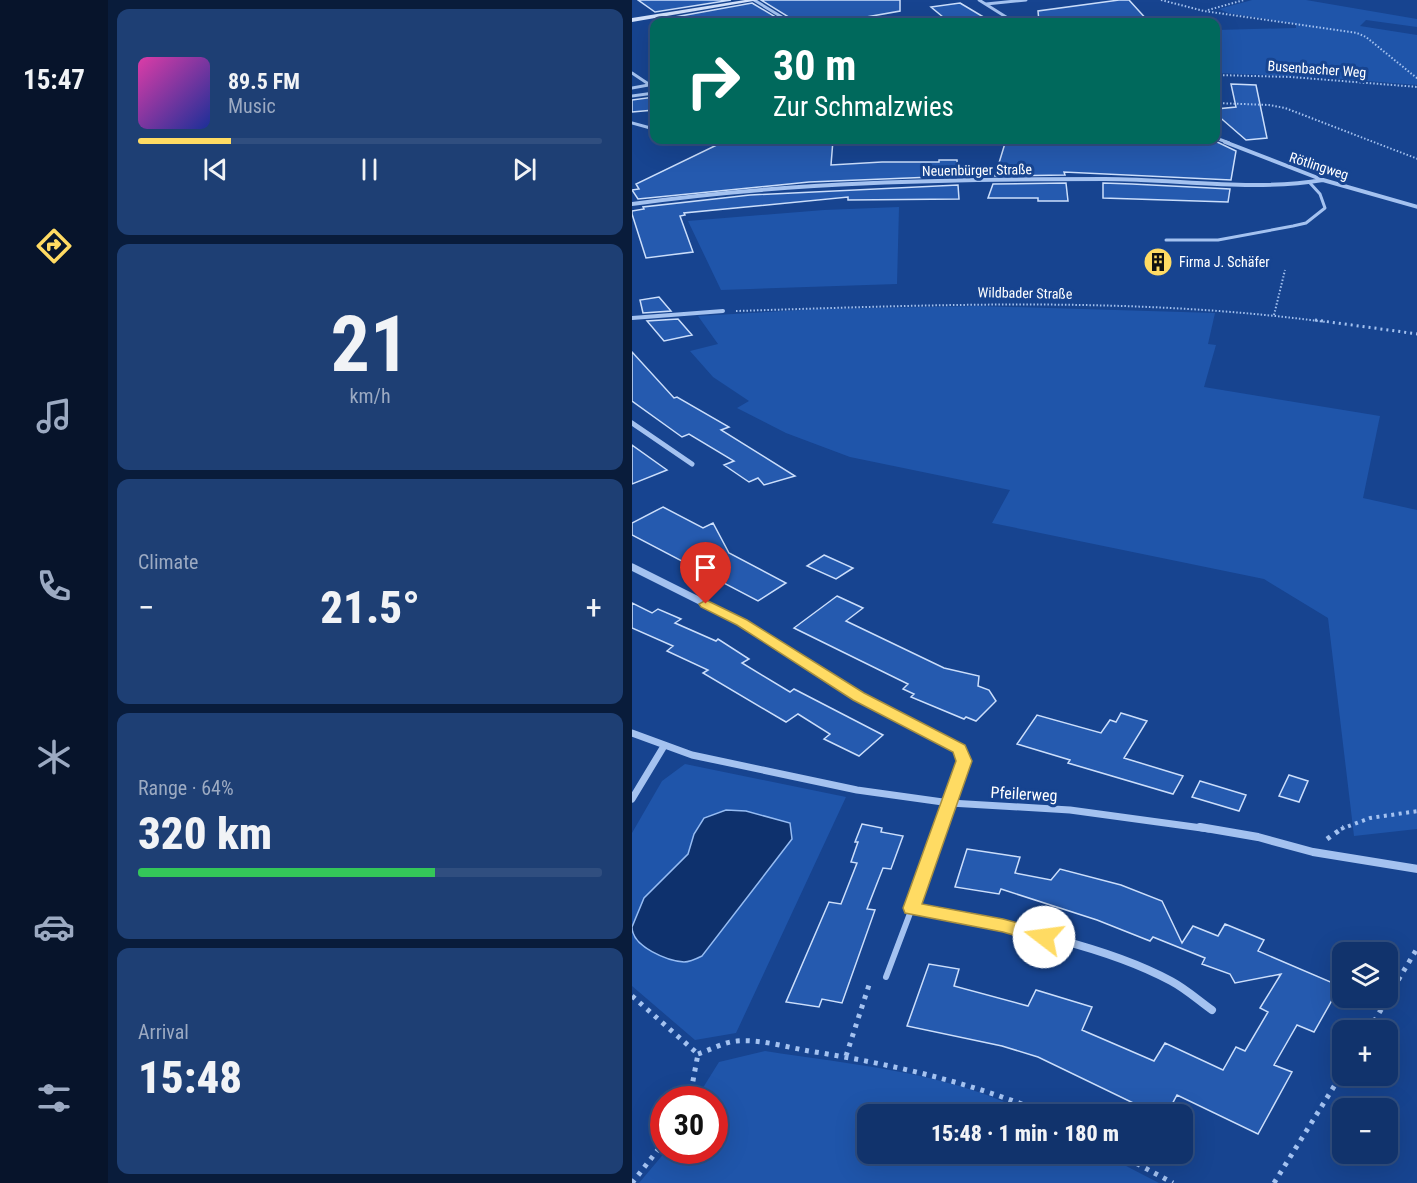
<!DOCTYPE html>
<meta charset="utf-8">
<style>
body{margin:0;font-family:"Roboto Condensed",sans-serif;background:#1e3f74;color:#f1f3f6;height:100vh;display:flex;flex-direction:column;font-size:22px;white-space:nowrap}
*{box-sizing:border-box;margin:0}
p{font-size:20px;color:#9caac2}
.icon{flex:none;width:33px;height:33px;fill:none;stroke:currentColor;stroke-width:2;stroke-linecap:round;stroke-linejoin:round}
.map{position:relative;flex:1;overflow:hidden}
.sheet{display:flex;flex-direction:column;gap:9px;padding:9px;background:#091c3b;width:524px}
.sheet>*{flex:none}
.guide{position:absolute;left:18px;top:18px;width:570px;height:126px;border-radius:12px;box-shadow:0 6px 24px #0002,0 0 0 2px #304e7f;background:#00695c;color:#fff;overflow:hidden}
.fabs{position:absolute;left:700px;top:942px;display:grid;gap:12px}
.fabs a{display:grid;place-items:center;width:66px;height:66px;border-radius:12px;background:#11336c;box-shadow:0 6px 24px #0002,0 0 0 2px #304e7f;font-size:30px}
.speed{position:absolute;left:18px;top:1086px;display:flex;gap:12px;font-size:30px;font-weight:700;text-align:center}
.speed>*{display:grid;place-content:center;width:78px;height:78px;border-radius:50%;background:#11336c;box-shadow:0 6px 24px #0002,0 0 0 2px #304e7f;line-height:1}
.speed .limit{border:9px solid #d22;background:#fff;color:#111}
.pin{position:absolute;display:grid;place-items:center;width:51px;height:51px;color:#fff;margin:-62px -26px;border-radius:50% 50% 50% 0;rotate:-45deg;box-shadow:0 0 6px #0007}
.pin .icon{rotate:45deg}
.me{position:absolute;width:66px;margin:-33px;rotate:285deg;stroke-linejoin:round;filter:drop-shadow(0 0 4px #0008)}
.turn{display:flex;align-items:center;gap:21px;height:126px;padding:0 24px;font-size:27px}
.turn .icon{width:78px;height:78px;stroke-width:2.5}
.turn b{display:block;font-size:42px;line-height:51px}
.big{font-size:45px;font-weight:800;line-height:1.1}
.sheet .widget{flex:1;display:flex;flex-direction:column;justify-content:center;gap:9px;min-width:0;padding:0 21px;border-radius:12px;background:#1e3f74}
.sheet .dial{align-items:center;gap:0}
.dial b{font-size:78px;line-height:1}
.song{display:flex;align-items:center;gap:18px}
.cover{width:72px;height:72px;border-radius:9px;background:linear-gradient(135deg,hsl(320 70% 55%),hsl(230 70% 35%))}
.played{height:6px;border-radius:3px;background:linear-gradient(90deg,#ffdb63 20%,#304e7f 20%)}
.keys{display:flex;justify-content:space-around;direction:ltr}
.heat{display:flex;justify-content:space-between;align-items:center;font-size:33px;direction:ltr}
.charge{height:9px;border-radius:4px;background:linear-gradient(90deg,#34c759 64%,#304e7f 0)}
.trip{position:absolute;left:225px;top:1104px;width:336px;height:60px;border-radius:12px;background:#11336c;box-shadow:0 6px 24px #0002,0 0 0 2px #304e7f;font-weight:800;line-height:60px;text-align:center}
main{display:flex;flex:1;min-height:0}
.tab-bar{display:flex;flex-direction:column;width:108px;justify-content:space-around;align-items:center;background:#07142b;color:#9caac2}
.tab-bar .icon{width:42px;height:42px}
.tab-bar .selected{color:#ffdb63}
.tab-bar b{font-size:27px;color:#f1f3f6}
.map>svg:first-child{display:block}
.green{fill:#1f55aa}
.water{fill:#0e316d;stroke:#96bcf3;stroke-width:1.5}
.building{fill:#255aaf;stroke:#cbdefb;stroke-width:1.5}
.lines{fill:none;stroke-linecap:round;stroke-linejoin:round}
.path-far3{stroke:#a4c2f0;stroke-width:2;stroke-dasharray:1.5 2;stroke-linecap:butt}
.path-far2{stroke:#a4c2f0;stroke-width:3;stroke-dasharray:2 4;stroke-linecap:butt}
.path-far1{stroke:#a4c2f0;stroke-width:4;stroke-dasharray:3 4.5;stroke-linecap:butt}
.path{stroke:#a4c2f0;stroke-width:5;stroke-dasharray:4 6;stroke-linecap:butt}
.service-far1{stroke:#a4c2f0;stroke-width:3}
.service{stroke:#a4c2f0;stroke-width:6}
.minor-far4{stroke:#a4c2f0;stroke-width:3}
.minor-far3{stroke:#a4c2f0;stroke-width:4}
.minor-far2{stroke:#a4c2f0;stroke-width:5}
.minor-far1{stroke:#a4c2f0;stroke-width:7}
.minor{stroke:#a4c2f0;stroke-width:8}
.secondary{fill:#d2e1fb;fill-rule:evenodd}
.route{fill:#ffdb63;stroke:#a68e40;stroke-width:1.5}
.labels{text-anchor:middle;dominant-baseline:central;stroke-width:6;stroke-linejoin:round;paint-order:stroke}
.far-street-label{font-size:14px;fill:#fff;stroke:#174490}
.far-poi-label{font-size:14px;fill:#fff;stroke:#174490;text-anchor:start}
.street-label{font-size:16px;fill:#fff;stroke:#174490}
</style>
<main>
<nav class="tab-bar">
<b>15:47</b>
<svg class="icon selected" aria-label="directions" viewBox="0 0 24 24"><path d="M12 3l9 9-9 9-9-9zM9 14v-3h6M13 9l2 2-2 2"/></svg>
<svg class="icon" aria-label="music" viewBox="0 0 24 24"><path d="M9 18V5l10-2v13"/><circle cx="6" cy="18" r="3"/><circle cx="16" cy="16" r="3"/></svg>
<svg class="icon" aria-label="phone" viewBox="0 0 24 24"><path d="M5 4h4l2 5-3 2q2 4 5 5l2-3 5 2v4C11 20 4 13 5 4z"/></svg>
<svg class="icon" aria-label="climate" viewBox="0 0 24 24"><path d="M12 3v18M4 7l16 10M4 17L20 7"/></svg>
<svg class="icon" aria-label="car" viewBox="0 0 24 24"><path d="M5 17H2v-5l4-1 3-4h7l3 4 3 1v5h-3M9 17h6M6 11h13"/><circle cx="7" cy="17" r="2"/><circle cx="17" cy="17" r="2"/></svg>
<svg class="icon" aria-label="filters" viewBox="0 0 24 24"><path d="M4 7h16M4 17h16"/><circle cx="9" cy="7" r="2"/><circle cx="15" cy="17" r="2"/></svg>
</nav>
<section class="sheet">
<div class="widget">
<div class="song"><i class="cover"></i><div><b>89.5 FM</b><p>Music</p></div></div>
<div class="played"></div>
<div class="keys"><svg class="icon" aria-label="previous" viewBox="0 0 24 24"><path d="M18 5L8 12l10 7zM5 5v14"/></svg><svg class="icon" aria-label="pause" viewBox="0 0 24 24"><path d="M8 5v14M16 5v14"/></svg><svg class="icon" aria-label="next" viewBox="0 0 24 24"><path d="M6 5l10 7-10 7zM19 5v14"/></svg></div>
</div>
<div class="widget dial"><b>21</b><p>km/h</p></div>
<div class="widget"><p>Climate</p>
<div class="heat"><a>−</a><b class="big">21.5°</b><a>+</a></div>
</div>
<div class="widget"><p>Range · 64%</p><b class="big">320 km</b><div class="charge"></div></div>
<div class="widget"><p>Arrival</p><b class="big">15:48</b></div>
</section>
<div class="map">
<svg width="786" height="1183" viewBox="0 0 786 1183">
<rect width="100%" height="100%" fill="#174490"/>
<path class="green" d="M620,0H674L785,19V27L734,20L728,26L785,35V85L685,77L584,73V30L664,28V24L596,13L587,9Z
M267,207L265,284L89,290L56,221L192,210Z
M346,306L583,313L576,344L584,345L572,387L748,416L731,498L785,510V829L722,836L696,618L632,579L360,523L378,490L218,457L154,433L105,408L117,401L81,377L58,351L86,344L66,316L186,309Z
M53,764L214,797L104,1033L63,1040L0,986V932L8,943L35,959L62,834L57,854L12,898L0,927V833L30,781Z
M133,1051C221,1065 318,1072 398,1114H236V1154H471L527,1183H7L34,1151L82,1150V1100L64,1099L87,1062Z"/>
<path class="water" d="M94,810L114,811L158,823L160,839L70,956C64,959 58,962 52,962C36,961 0,947 0,927L12,898L56,854L62,834L72,818Z"/>
<path class="building" d="M6,0H99L23,12Z
M129,0H268V11L206,22H162L160,19Z
M487,0H497L517,22H407L406,11Z
M120,3L152,22H37L32,19Z
M328,3L360,22H317L299,7Z
M599,84L624,85L635,138L614,140L584,114V109L604,107Z
M22,97V110L0,112V100Z
M95,140H201L199,165L250,162H307V160H325L326,176L177,182L6,199L0,190L7,189L4,184Z
M374,140H460L508,143L509,140H581L604,151L599,180L432,172L433,175L363,176Z
M434,183L436,201H406V198H356L361,184Z
M471,183L500,184L598,189L596,202L471,198Z
M326,185L327,199L216,200V197L52,213L53,215L48,216L61,252L14,258L0,214V211L12,209L11,207L118,195Z
M27,297L39,311L11,313L8,300Z
M46,319L60,335L32,341L15,321Z
M0,352L42,398L45,397L97,427L89,430L163,476L132,485L126,478L117,482L92,465L102,461L57,434L50,437L0,401Z
M0,445L35,470L0,484Z
M31,507L71,528L81,523L97,553L154,583L126,601L0,535V523Z
M192,555L221,568L204,579L175,566Z
M205,596L231,608L214,621L312,668L347,676L346,686L357,690L364,701L344,721L334,717L332,719L279,697L282,694L271,689L276,684L162,628Z
M0,603L20,613L26,609L49,619L43,623L84,641L86,639L117,659L110,663L158,692L162,689L251,735L227,756L192,739L198,734L166,714L154,722L71,673L76,670L35,651L41,646L0,628Z
M489,713L515,721L492,758L551,776L541,794L436,763L438,760L385,744L405,715L469,733L478,720L484,722Z
M657,775L676,781L667,802L647,796Z
M568,781L614,795L607,811L560,797Z
M230,824L250,828L249,832L271,836L259,869L251,868L235,909L243,910L210,1003L190,999L187,1007L154,1002L197,902L209,904L225,863L219,862L226,842H223Z
M335,849L388,857L383,873L419,880L428,869L489,885L530,901L550,943L561,926L586,936L593,924L632,940L626,951L708,986L682,1032L665,1025L642,1065L660,1072L626,1134L545,1095L539,1106L531,1108L527,1114H524L406,1057L370,1046L275,1026L297,964L327,969L322,986L396,1006L404,990L460,1007L450,1030L522,1061L533,1043L591,1070L604,1047L613,1051L636,1012L628,1008L649,974L603,983L598,974L570,964L573,958L521,937L518,941L465,920L369,889L367,894L323,887Z"/>
<g class="lines">
<path class="path-far3" d="M529,0L572,11L725,33L734,37L786,79
M576,10L612,0
M584,75L659,77L786,87
M584,103L637,105L653,108L786,159
M104,311C300,305 499,296 694,322
M642,315L653,270"/>
<path class="path-far2" d="M683,320L786,334"/>
<path class="path-far1" d="M709,829L738,818L786,811"/>
<path class="path" d="M695,839L712,827
M0,996L66,1054
M756,997L786,947
M737,1030L756,998
M66,1054C78,1050 92,1042 105,1041C128,1039 154,1047 177,1051C259,1064 338,1082 415,1114
M214,1056L237,985L242,983
M54,1100L60,1086L66,1054
M487,1154L541,1183
M0,1183L32,1142
M642,1183L711,1072"/>
<path class="service-far1" d="M534,240H586L661,226L674,223L693,208L688,194L678,183"/>
<path class="service" d="M254,977L280,908"/>
<path class="minor-far4" d="M122,0L158,22
M347,0L382,22
M354,4L394,0
M0,73L18,85
M0,88L22,84
M0,96L22,93
M0,123L22,129
M584,138L597,143"/>
<path class="minor-far3" d="M593,142L691,180L786,207
M0,204C157,182 315,179 473,179C546,179 619,192 691,180
M0,318L91,311"/>
<path class="minor-far2" d="M0,423L60,464"/>
<path class="minor-far1" d="M0,567L110,622L226,696L328,749L332,761L308,829
M0,733L60,755L225,790L318,803L438,810L577,829
M0,799L32,746"/>
<path class="minor" d="M308,827L280,908C360,924 467,942 539,981C554,989 566,1000 580,1010
M568,827L626,837L681,852L786,869"/>
<path class="secondary" d="M113,0H127L0,22V18Z"/>
</g>
<path class="route" d="M74,600L115,620L232,693L333,745L340,761L290,904L371,919L412,930L418,932L421,937L418,942L412,944L371,932L273,913L271,908L324,761L321,752L221,700L105,625L69,607L67,604Z"/>
<defs>
<g id="building-disc" transform="scale(1.5)"><circle r="9.5" fill="#ffdb63" stroke="#174490"/><path d="M-4-6H4V6H1V3H-1V6H-4ZM-2.5-4.3h1.7v1.8h-1.7ZM.8-4.3h1.7v1.8H.8ZM-2.5-1h1.7V.8h-1.7ZM.8-1h1.7V.8H.8Z" fill="#111"/></g>
</defs>
<g fill-rule="evenodd">
<use href="#building-disc" x="526" y="262"/>
</g>
<g class="labels">
<g class="far-street-label">
<text transform="translate(685 69) rotate(4)">Busenbacher Weg</text>
<text transform="translate(687 166) rotate(18)">Rötlingweg</text>
<text transform="translate(345 170) rotate(-1)">Neuenbürger Straße</text>
<text transform="translate(393 293) rotate(1)">Wildbader Straße</text>
</g>
<g class="far-poi-label">
<text x="547" y="262">Firma J. Schäfer</text>
</g>
<g class="street-label">
<text transform="translate(392 794) rotate(3)">Pfeilerweg</text>
</g>
</g>
</svg>
<div class="fabs">
<a><svg class="icon" aria-label="layers" viewBox="0 0 24 24"><path d="M12 4l9 5-9 5-9-5zM3 14l9 5 9-5"/></svg></a>
<a>+</a>
<a>−</a>
</div>
<div class="speed"><div class="limit">30</div></div>
<div class="pin" style="left:74px;top:604px;background:#d93025"><svg class="icon" aria-label="arrive" viewBox="0 0 24 24"><path d="M6 21V4h12l-3 4 3 4H6"/></svg></div>
<svg class="me" style="left:412px;top:937px" viewBox="-20 -20 40 40"><circle r="19" fill="#fff"/><path d="M0-13L10 11 0 6-10 11z" fill="#ffdb63"/></svg>
<div class="trip">15:48 · 1 min · 180 m</div>
<div class="guide">
<div class="turn"><svg class="icon" aria-label="right" viewBox="0 0 24 24"><path d="M7 20v-9h11M14 6l5 5-5 5"/></svg><div><b>30 m</b>Zur Schmalzwies</div></div>
</div>
</div>
</main>
